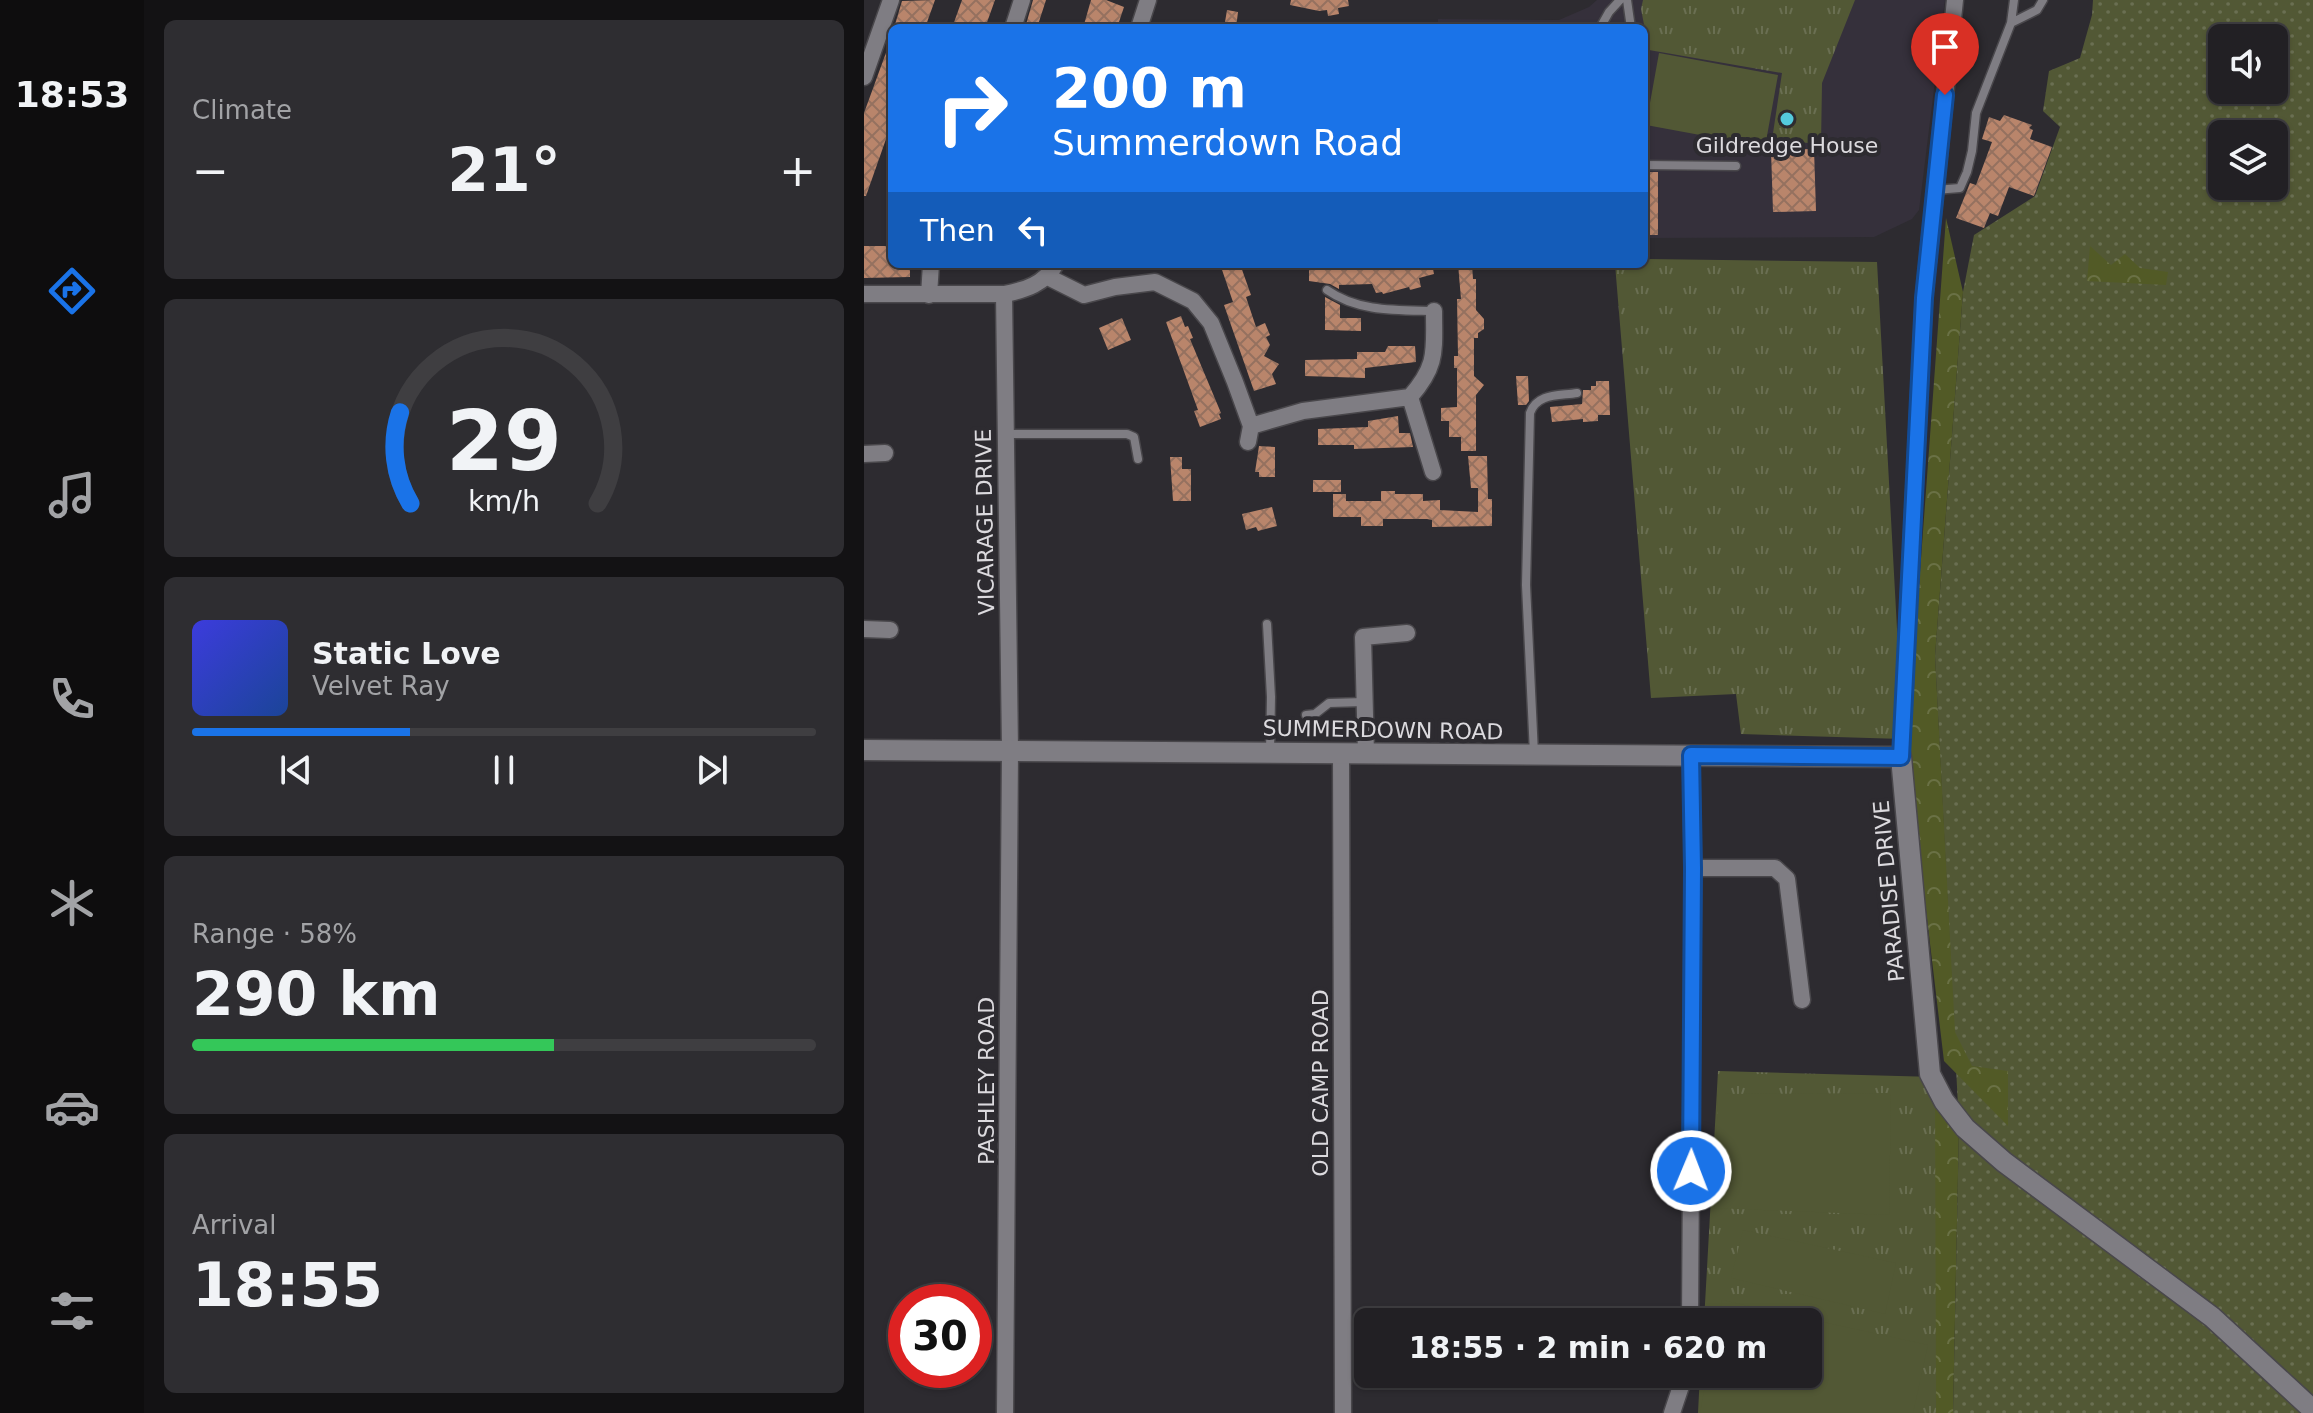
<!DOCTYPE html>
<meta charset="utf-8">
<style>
body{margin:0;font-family:"DejaVu Sans",sans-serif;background:#2e2d31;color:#f1f3f6;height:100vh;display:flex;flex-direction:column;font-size:30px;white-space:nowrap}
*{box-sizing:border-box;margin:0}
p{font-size:26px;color:#a2a3a6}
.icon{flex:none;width:44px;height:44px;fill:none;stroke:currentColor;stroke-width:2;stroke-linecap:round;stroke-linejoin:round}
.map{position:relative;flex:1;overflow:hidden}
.details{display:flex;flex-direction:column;gap:20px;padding:20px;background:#131214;width:720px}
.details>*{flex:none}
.hud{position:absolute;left:24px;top:24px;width:760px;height:244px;border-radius:12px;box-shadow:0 2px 6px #0004,0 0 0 2px #3f3e41;background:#1a73e8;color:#fff;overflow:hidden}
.tools{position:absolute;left:1344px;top:24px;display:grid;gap:16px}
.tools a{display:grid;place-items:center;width:80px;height:80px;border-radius:12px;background:#222024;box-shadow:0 2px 6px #0004,0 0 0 2px #3f3e41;font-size:40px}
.speed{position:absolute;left:24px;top:1284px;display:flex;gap:16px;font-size:40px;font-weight:700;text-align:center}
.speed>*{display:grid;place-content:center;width:104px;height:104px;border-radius:50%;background:#222024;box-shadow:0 2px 6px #0004,0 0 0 2px #3f3e41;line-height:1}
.speed .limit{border:12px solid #d22;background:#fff;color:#111}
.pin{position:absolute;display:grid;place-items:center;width:68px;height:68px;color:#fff;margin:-82px -34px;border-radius:50% 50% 50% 0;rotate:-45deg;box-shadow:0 0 8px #0007}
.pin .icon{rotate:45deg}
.me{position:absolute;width:88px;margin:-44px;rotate:1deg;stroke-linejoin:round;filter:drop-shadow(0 0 6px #0008)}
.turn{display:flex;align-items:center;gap:28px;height:168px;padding:0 32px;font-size:36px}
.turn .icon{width:104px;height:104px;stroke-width:2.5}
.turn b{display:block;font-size:56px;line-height:68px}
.then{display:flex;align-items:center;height:76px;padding:0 32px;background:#0003;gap:16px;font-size:30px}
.big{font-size:60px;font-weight:600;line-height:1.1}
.details .tile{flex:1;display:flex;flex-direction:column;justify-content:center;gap:12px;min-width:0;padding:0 28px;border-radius:12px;background:#2e2d31}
.details .dial{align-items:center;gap:0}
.dial svg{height:208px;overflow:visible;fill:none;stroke:#3f3e41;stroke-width:7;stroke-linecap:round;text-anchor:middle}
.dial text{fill:#f1f3f6;stroke:none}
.song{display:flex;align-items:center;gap:24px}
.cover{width:96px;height:96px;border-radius:12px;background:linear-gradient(135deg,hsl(240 70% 55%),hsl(220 70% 35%))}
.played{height:8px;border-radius:4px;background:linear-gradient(90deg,#1a73e8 35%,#3f3e41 35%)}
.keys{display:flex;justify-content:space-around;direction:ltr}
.heat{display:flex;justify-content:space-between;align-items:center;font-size:44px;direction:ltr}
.charge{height:12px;border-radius:6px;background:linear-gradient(90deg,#34c759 58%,#3f3e41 0)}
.trip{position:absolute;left:490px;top:1308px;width:468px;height:80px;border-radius:12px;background:#222024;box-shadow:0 2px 6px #0004,0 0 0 2px #3f3e41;font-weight:600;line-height:80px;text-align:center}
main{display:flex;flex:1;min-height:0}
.tab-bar{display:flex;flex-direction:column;width:144px;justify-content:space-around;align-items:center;background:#0e0d0e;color:#a2a3a6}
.tab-bar .icon{width:56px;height:56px}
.tab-bar .selected{color:#1a73e8}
.tab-bar b{font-size:36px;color:#f1f3f6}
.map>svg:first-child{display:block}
.built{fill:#35303b}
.grass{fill:url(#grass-dots);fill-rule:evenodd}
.forest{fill:url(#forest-crowns)}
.park{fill:url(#park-tufts)}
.garden{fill:#525835}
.building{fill:url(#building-cross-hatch)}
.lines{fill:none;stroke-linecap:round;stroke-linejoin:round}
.service-casing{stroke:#49474b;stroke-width:11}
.minor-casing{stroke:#49474b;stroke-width:19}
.tertiary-casing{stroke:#49474b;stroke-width:23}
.service{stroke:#7f7d83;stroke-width:8}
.minor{stroke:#7f7d83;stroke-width:16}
.tertiary{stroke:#7f7d83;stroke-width:20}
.route-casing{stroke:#114b97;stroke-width:20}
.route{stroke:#1a73e8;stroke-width:14}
.poi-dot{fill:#54cadd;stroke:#2d2b30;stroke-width:3}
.labels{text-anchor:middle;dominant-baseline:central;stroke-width:8;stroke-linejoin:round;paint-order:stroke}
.poi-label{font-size:22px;fill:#dcdade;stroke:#2d2b30}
.street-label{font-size:22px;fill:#dcdade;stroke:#2d2b30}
</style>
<main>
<nav class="tab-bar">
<b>18:53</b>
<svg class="icon selected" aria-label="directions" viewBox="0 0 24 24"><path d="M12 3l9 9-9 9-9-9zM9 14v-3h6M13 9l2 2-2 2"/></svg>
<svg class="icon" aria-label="music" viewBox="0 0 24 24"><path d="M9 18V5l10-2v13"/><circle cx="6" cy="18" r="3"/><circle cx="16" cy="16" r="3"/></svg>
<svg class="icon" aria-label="phone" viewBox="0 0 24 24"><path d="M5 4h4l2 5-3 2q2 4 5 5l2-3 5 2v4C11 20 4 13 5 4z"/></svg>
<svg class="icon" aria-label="climate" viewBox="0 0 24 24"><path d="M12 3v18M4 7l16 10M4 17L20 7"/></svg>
<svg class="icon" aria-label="car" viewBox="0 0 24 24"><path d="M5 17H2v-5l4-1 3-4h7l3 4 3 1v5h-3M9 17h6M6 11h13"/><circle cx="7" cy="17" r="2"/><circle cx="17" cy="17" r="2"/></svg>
<svg class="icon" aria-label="filters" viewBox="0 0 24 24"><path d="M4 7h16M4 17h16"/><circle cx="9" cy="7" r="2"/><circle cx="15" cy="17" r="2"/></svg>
</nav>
<section class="details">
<div class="tile"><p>Climate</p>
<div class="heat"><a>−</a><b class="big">21°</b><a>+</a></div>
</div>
<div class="tile dial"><svg viewBox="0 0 100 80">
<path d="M14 69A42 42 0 1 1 86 69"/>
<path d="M14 69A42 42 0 0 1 10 34" stroke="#1a73e8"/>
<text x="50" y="56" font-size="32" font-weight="700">29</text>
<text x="50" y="72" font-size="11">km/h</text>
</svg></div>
<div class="tile">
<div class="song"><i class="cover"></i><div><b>Static Love</b><p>Velvet Ray</p></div></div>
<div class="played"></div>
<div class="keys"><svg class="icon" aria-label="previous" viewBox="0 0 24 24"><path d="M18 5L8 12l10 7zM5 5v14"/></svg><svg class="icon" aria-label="pause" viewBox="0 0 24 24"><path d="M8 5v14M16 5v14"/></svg><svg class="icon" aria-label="next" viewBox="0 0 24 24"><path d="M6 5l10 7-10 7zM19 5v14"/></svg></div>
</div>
<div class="tile"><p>Range · 58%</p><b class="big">290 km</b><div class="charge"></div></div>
<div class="tile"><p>Arrival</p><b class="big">18:55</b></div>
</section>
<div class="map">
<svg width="1449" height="1413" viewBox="0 0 1449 1413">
<defs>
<pattern id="grass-dots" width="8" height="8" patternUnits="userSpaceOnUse" patternTransform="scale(2)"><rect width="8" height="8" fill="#525835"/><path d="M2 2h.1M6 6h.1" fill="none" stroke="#6a6f52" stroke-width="1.8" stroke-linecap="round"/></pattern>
<pattern id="forest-crowns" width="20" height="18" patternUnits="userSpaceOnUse" patternTransform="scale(2)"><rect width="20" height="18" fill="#525a26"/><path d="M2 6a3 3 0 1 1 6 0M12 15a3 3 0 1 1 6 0" fill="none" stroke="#6a7145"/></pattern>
<pattern id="park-tufts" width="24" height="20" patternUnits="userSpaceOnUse" patternTransform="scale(2)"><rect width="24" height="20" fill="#525835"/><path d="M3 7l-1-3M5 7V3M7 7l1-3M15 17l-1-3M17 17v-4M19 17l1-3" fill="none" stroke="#6a6f52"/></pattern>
<pattern id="building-cross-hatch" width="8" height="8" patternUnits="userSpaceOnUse" patternTransform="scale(2)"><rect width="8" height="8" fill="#b9856b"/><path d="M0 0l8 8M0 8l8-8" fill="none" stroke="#95715f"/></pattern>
</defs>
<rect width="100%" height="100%" fill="#2d2b30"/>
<path class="built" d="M733,0H1081L1055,210L1048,219L1010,237L780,238V28H574V19L695,20L725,7Z"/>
<path class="grass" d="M1229,0H1449V1413H1089L1095,1126L1071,656L1099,292L1110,235L1171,196L1196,127L1179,111L1185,71L1216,58L1228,15ZM1358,38H1410V90H1358ZM1358,134H1410V186H1358Z"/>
<path class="forest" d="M1082,218L1099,292L1071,656L1091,1032L1108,1066L1144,1071V1126L1080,1061L1043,750Z
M1226,246L1247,265L1261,254L1276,268L1304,272L1302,285L1223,281Z
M1058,1078L1095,1126L1089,1413H1072Z"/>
<path class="park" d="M779,0H991L958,83L957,144L908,140L918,73L785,50L777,9Z
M780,259L1013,262L1039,739L877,734L872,694L787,698L751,264H780Z
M854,1071L1071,1077L1072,1413H834L836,1374H944V1322H840Z"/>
<path class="garden" d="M795,53L914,75L901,147L782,125Z
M1027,1093L1025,1215L850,1208L854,1094Z
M879,1230L1032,1263L1021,1314L867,1278Z
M858,1300L1064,1345L1049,1413H836L843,1374H944V1322H854Z"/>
<path class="building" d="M71,0L61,28H30L38,1Z
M98,0H131L121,28H88Z
M169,0H182L173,28H161Z
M227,0H242L260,7L253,28H219Z
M427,0H484L485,6L474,8L475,14L464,16L463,10L455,11L426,5Z
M363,10L374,12L372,28H360Z
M27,39L28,122L2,196H0V113Z
M1140,115L1168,125L1165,128L1169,130L1166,139L1188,147L1170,196L1145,187L1134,216L1126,213L1120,228L1092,218L1106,183L1112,185L1128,142L1118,139L1125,117L1136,121Z
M950,149L952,211L909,212L907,150Z
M780,172H794V235H780Z
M0,246H28V264H46V277L0,278Z
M356,264H376L387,295L382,297L392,327L401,323L406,335L402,337L406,345L400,356L415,364L408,374L412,384L390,391L360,305L369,302Z
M445,264H568L570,274L555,278L557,287L546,290L545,287L519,294L518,292L512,293L508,284L475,285V289L466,284L445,281Z
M594,264H608L609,279H612V310L620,319V329L614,333V338H610V376L620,385L612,395V451H597V437H585V421H577V408L593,407V368H590V356H594L593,299H597Z
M461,297L476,305V318H497V331L461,330Z
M317,316L321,327L324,326L329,338L326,339L357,413L355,414L357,419L336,427L330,411L334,410L302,322Z
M258,318L267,340L244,350L235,328Z
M524,346H551L552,362L501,368V378L441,376V360L493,359V352H521Z
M652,376H664L665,401L662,405H654Z
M732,381H745L746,415H734V421L719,422V419L688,422L686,407L718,404L719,390H727V386H732Z
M534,416L535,433H546L549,447L490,449V445H454V429L504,427V421Z
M395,446L411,447V477H395V472H391Z
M604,456H623L624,499H628V526L568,527V520L563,519H519V526H497V517H469V494H482V501H517V491H531V494H559V501L576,500V510L614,512V488H607Z
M306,457H318V469H327V501H309Z
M449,480H477V492H449Z
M408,507L413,526L394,531L392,527L382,530L378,514Z"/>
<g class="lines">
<g class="service-casing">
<path id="service" d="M763,0L767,28
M1147,23L1173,10L1179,0
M736,28L745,12L756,0
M780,165L872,166
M1071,190L1096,188L1103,172L1108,151L1112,113L1147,23L1150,0
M463,290C494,312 533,310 570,311
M142,434H263L270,437L274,459
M403,624L407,697L406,752
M442,715L451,714L465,703L500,702
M670,754L662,585L666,413C673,393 695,396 713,393"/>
</g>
<g class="minor-casing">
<path id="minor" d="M149,28L158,0
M275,28L284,0
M0,77L27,0
M184,277L220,295L251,287L291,282L329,301L347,323L371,382L387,426L384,442
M0,294H140C162,290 180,284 192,264
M140,294L146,750L141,1413
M65,295L67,264
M546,397C574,365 570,351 570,311
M387,426L439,411L546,397L569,472
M0,454L21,453
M0,629L26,630
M477,753L479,1413
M502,754L499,637L543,633
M1037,757L1060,298L1091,0
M829,868H911L923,879L938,1000
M826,1322L829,868L827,755
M808,1413L821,1374"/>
</g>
<g class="tertiary-casing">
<path id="tertiary" d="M0,750L1037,757L1066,1074L1080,1101L1101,1128L1140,1162L1348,1317L1449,1410"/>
</g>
<use href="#service" class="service"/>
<use href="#minor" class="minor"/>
<use href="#tertiary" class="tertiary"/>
</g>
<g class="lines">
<g class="route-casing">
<path id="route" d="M827,1171L829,868L827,755L1037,757L1060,298L1081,95"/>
</g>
<use href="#route" class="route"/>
</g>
<circle class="poi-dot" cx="923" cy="119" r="8"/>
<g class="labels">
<g class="poi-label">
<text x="923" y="145">Gildredge House</text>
</g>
<g class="street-label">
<text transform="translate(121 522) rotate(-91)">VICARAGE DRIVE</text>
<text transform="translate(519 730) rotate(1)">SUMMERDOWN ROAD</text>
<text transform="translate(1025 891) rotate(-95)">PARADISE DRIVE</text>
<text transform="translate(122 1081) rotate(-90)">PASHLEY ROAD</text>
<text transform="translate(456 1083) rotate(-90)">OLD CAMP ROAD</text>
</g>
</g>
</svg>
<div class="tools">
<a><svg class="icon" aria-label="sound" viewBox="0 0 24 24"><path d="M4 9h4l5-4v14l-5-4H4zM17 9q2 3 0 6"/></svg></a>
<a><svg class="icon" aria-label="layers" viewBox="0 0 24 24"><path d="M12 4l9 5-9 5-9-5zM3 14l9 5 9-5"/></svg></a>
</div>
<div class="speed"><div class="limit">30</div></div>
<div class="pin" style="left:1081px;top:95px;background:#d93025"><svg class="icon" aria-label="arrive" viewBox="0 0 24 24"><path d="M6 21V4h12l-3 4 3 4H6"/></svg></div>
<svg class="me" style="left:827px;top:1171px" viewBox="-20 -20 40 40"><circle r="17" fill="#1a73e8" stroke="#fff" stroke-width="3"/><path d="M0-11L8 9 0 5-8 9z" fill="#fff"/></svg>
<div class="trip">18:55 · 2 min · 620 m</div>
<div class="hud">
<div class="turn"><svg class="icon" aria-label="right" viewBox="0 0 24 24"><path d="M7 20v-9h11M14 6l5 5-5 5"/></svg><div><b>200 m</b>Summerdown Road</div></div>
<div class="then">Then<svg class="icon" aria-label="left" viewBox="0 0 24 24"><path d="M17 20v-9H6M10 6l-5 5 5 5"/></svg></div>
</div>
</div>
</main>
